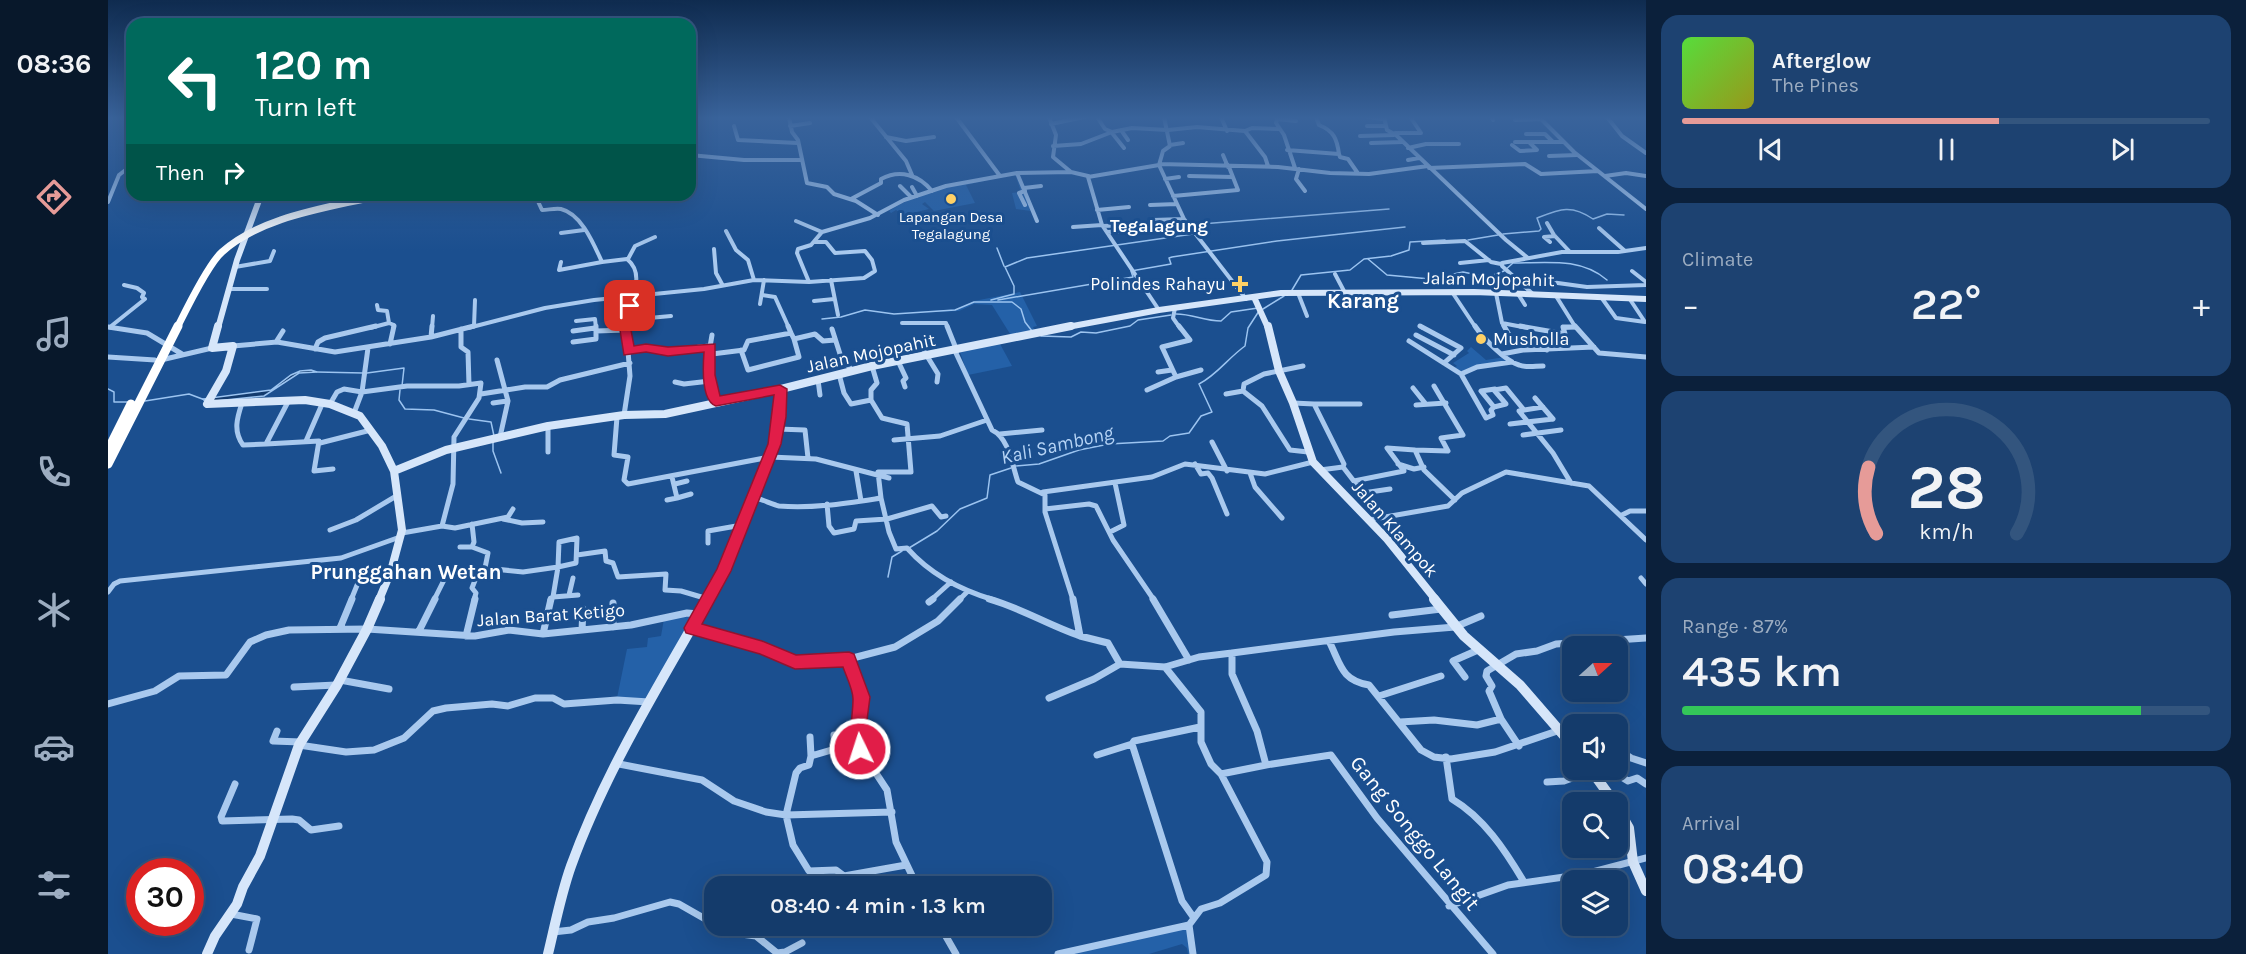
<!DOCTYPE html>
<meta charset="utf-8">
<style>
body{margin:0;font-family:Karla,sans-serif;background:#1d4271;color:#f1f3f6;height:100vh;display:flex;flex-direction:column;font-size:22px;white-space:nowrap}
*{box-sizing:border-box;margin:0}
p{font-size:20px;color:#9dadc1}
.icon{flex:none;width:33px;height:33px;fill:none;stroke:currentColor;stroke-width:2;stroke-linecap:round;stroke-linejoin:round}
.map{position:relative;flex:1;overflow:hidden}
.panel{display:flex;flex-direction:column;gap:15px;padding:15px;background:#0b203b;width:600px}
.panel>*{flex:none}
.hud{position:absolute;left:18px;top:18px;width:570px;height:183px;border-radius:18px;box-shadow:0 6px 24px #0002,0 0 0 2px #33557e;background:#00695c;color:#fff;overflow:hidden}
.needle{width:39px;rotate:69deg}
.fabs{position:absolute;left:1454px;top:636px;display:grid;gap:12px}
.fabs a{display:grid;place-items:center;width:66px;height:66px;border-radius:12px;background:#143b6b;box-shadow:0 6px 24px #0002,0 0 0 2px #33557e;font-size:30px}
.speed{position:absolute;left:18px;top:858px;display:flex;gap:12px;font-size:30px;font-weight:700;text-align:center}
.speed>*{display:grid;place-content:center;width:78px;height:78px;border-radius:50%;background:#143b6b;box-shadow:0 6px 24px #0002,0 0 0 2px #33557e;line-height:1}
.speed .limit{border:9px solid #d22;background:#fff;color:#111}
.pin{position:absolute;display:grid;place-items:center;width:51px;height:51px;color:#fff;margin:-26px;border-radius:12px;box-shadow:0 3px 9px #0006}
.me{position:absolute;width:66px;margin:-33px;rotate:356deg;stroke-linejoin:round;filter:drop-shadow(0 0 4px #0008)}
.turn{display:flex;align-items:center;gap:21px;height:126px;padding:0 30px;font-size:27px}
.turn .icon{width:78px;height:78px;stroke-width:2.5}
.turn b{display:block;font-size:42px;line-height:51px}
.then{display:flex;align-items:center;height:57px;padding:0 30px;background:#0003;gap:12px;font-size:22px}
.big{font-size:45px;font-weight:600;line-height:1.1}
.panel .card{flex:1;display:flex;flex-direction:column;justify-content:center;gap:9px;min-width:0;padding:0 21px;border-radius:18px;background:#1d4271}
.panel .dial{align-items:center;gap:0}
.dial svg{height:156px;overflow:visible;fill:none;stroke:#33557e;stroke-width:7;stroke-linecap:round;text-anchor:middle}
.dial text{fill:#f1f3f6;stroke:none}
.song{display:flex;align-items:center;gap:18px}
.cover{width:72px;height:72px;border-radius:9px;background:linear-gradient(135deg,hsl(110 70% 55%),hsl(60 70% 35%))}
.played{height:6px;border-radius:3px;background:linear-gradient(90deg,#e69b98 60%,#33557e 60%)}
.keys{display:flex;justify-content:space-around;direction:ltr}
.heat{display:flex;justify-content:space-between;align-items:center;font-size:33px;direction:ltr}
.charge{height:9px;border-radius:4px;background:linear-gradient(90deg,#34c759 87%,#33557e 0)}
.trip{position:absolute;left:596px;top:876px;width:348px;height:60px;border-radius:18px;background:#143b6b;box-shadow:0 6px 24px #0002,0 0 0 2px #33557e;font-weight:600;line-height:60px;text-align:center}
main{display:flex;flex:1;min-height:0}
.menu{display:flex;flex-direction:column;width:108px;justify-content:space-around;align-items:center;background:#08182b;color:#9dadc1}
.menu .icon{width:42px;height:42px}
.menu .active{color:#e69b98}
.menu b{font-size:27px;color:#f1f3f6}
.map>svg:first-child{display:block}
.green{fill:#2461a8}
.water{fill:#123a6d;stroke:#9cc4f0;stroke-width:1.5}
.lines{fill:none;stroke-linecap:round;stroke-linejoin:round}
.stream{stroke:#9cc4f0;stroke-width:1.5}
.street-far2{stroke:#a9c9ee;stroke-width:4}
.street-far1{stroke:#a9c9ee;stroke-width:5}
.street{stroke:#a9c9ee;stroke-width:7}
.secondary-far2{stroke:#d6e6fa;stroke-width:6}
.secondary-far1{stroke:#d6e6fa;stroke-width:8}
.secondary{stroke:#d6e6fa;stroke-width:10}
.highway-far1{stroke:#fff;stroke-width:7}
.highway{stroke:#fff;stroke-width:9}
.route{fill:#e11d48;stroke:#92132f;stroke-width:1.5}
.poi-dot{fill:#ffd166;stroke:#1b4f8f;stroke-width:2}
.labels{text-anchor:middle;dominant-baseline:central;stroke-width:6;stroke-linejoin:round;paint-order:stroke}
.far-poi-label{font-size:15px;fill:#fff;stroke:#1b4f8f}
.far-quarter-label{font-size:18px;font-weight:bold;fill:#fff;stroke:#1b4f8f}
.street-label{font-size:18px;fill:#fff;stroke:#1b4f8f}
.poi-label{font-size:18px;fill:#fff;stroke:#1b4f8f;text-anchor:end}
.water-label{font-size:20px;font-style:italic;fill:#b5d3f5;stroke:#1b4f8f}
.quarter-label{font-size:21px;font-weight:bold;fill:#fff;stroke:#1b4f8f}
.near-street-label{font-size:21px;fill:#fff;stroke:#1b4f8f}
</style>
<main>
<nav class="menu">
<b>08:36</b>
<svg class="icon active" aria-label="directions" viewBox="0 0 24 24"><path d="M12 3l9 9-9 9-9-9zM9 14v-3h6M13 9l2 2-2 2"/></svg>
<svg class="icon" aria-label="music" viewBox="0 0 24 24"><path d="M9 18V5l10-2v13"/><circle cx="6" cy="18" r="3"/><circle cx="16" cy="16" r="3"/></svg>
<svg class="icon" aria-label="phone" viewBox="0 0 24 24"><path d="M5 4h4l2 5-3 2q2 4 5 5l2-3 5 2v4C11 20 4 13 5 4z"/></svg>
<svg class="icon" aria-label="climate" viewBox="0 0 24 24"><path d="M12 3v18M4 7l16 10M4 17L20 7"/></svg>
<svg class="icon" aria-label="car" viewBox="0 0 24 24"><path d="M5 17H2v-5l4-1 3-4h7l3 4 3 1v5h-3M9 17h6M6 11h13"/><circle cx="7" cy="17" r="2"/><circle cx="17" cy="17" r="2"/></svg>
<svg class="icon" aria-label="filters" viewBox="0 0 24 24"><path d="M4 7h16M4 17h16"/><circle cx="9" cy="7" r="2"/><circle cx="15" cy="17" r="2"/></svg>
</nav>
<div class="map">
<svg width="1538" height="954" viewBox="0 0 1538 954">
<rect width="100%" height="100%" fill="#1b4f8f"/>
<path class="green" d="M908,173L923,211L908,209L904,193L913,192L907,174L858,185L867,203L826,211L817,202L814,204L821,209L796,215L788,210L783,213L781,211C818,187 865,182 908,173Z
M912,292L929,326L925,327L927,331L904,337L884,305L866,304L851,311L795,313L851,309L866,301Z
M891,342L904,366L860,375L852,352Z
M1363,347L1378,360L1397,357L1401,361L1353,372L1346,368L1349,366L1345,363L1361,353L1359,351Z
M579,614L584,617L540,700L509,698L519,649L539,647L540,638L553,636L556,619Z
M1078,927L1083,954H1080L1079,948L1074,944L1041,954H953Z"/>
<path class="water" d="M203,370L209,372L191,373L156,396L98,402L95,399L163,390L183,375L192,371Z"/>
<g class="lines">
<path class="stream" d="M1395,234L1431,231L1433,229L1429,218C1452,209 1463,204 1485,219L1499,214L1516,215
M1360,240L1390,235
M889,248L896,266
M1260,259L1279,275L1322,279L1355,272L1380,277L1396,271L1405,263C1438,263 1472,257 1499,280
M1184,290L1193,275L1242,270L1256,259L1283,256L1301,250L1302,242L1337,240
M883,300L906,294V286L897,267L919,258L1085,234L1079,226L1081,225L1281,209
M890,300L1025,277L1023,271L1063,264L1061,258L1064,257L1169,241L1297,227
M1155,309L1176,296
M1068,314C1085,314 1096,321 1113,321L1123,312L1150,308
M714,319L733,317L757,310L786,314L847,310L866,302H904L913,309L917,322L924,331
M933,336L963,337L973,332L988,333L1022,326L1030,320L1063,315
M209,372L255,373
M259,373L296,368L294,386
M0,389L6,392V402H20
M292,390L291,400L297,409L326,410L356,418
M37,401L81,394L97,400
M361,419L383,422L386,436
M385,441V451L393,473
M907,466L931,464L971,450L1001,444L1055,441L1062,436L1081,433L1093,416L1104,412L1091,384C1109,375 1120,358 1137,346L1140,328L1151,311
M801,548L829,531L852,509L879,498L882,475L903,468
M780,577L784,557L794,551"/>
<path class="street-far2" d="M681,117L684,132L690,140L699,183L719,187L726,194L748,201L770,215
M762,117L798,161L804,175
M848,117L892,176
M941,117L948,135L945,157L963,172
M989,117L997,129L1004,132
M1056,117L1062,146L1055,151L1051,165L1076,219L1138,299
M1113,117L1119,131
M1170,117L1168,123L1176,135L1187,168
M1208,117L1211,125C1226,131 1229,139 1231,154
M1260,117L1276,119
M1276,117L1279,130L1288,135L1398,240L1420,258
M1383,117L1385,120
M1431,117L1466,152L1538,209
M1499,117L1514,136L1538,153
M1169,119L1188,121
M1407,120L1433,119
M943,124L976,117
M626,126L630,140L690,143
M682,126L702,123
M1259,126H1277
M1013,130L1020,140
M1137,131L1157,157L1160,166
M1004,133L1016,148
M1287,133H1313L1303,118
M1418,134H1437L1445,142
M1252,136L1286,135
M778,137L798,141L826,137
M1407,142H1455
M1263,143L1294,142
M1062,145L1075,143
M1404,145L1412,151L1429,150L1421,142
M945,146L973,144L1004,132L1024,128L1060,130L1089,127L1137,131L1144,128L1171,129
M1300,148L1318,144H1351
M1179,150L1231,154L1232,157L1240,159L1249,172
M582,155L636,160H694
M1115,155L1120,167
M1441,156L1469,155
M1300,160L1311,158
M1052,164L1170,167L1222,173L1261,174L1320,166
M1051,165L980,177L994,225L1051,310
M1321,168L1417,164L1433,174L1490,171
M1191,169L1188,179L1197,191
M909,173L929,221
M1081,176L1125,177
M1497,176L1518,173L1538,176
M1057,179L1071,177
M792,186L803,197
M804,187L809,196
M916,188L933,186
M917,191L911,193L917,205
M427,195L434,210C440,210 447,208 453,209C474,214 486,245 494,262L519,259C541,277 517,305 518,328
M1065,196L1130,190L1121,167
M743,199L773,183V179C792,169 811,175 824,191
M0,202L11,175L24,165
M1042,205L1069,204
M989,210L1021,207
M688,221L714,232
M1439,223L1446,235L1462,252
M995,226L1045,224V220L1076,219
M965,227L994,225
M1491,228L1517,251
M618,231L628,250L640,260L646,280
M999,232L1020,231
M453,233L476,230
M1442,242L1436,237L1447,236
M1315,243L1357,241L1383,262L1393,264
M606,249L608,273L614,284
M520,259L527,246L547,237
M453,262L451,270L494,262
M1352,263L1381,260
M127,267L162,261L166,251
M1524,271L1538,282
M1227,274L1237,293
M1406,277L1479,287L1538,285
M723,280L730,315
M701,282L689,253L690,249L703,245L714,232L762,218L796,200L838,186L909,173L963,172L980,176
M122,289H159
M1344,292L1368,328
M1190,293L1199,316
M1388,293L1394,323L1420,328
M1410,294L1417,305
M654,295L667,297L681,328
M1426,295L1394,266V263L1454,252H1510L1538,248
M1448,296L1468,328
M1493,297L1508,318L1537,322
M1521,298L1537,322
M706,301L726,299
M652,304L656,280
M269,305L270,310L279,311L281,323L286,325L285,328
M498,308L501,297
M1067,308L1065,318L1072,328
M519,320L563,316
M468,321L487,319L488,328
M794,323H838L840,328
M1394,323L1397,328
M366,326L367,300
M1312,326L1315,328
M0,327L5,328
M2,327L37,299L34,297L36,293L29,288L16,285
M262,328L281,323
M324,328L325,316
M360,328L437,308L486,300L596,289L646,280L701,282L756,278L767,271L764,260L757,251L727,253L718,242H706
M1455,328L1467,327"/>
<path class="street-far1" d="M488,326V331L518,330
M680,326L683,333
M839,326L849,351
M1312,326L1353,348L1336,363
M1367,326C1375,338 1397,361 1411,365C1418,368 1427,366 1435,366
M1396,326L1404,340L1427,343L1439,350
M1412,326L1457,334L1455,327H1467
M1467,326L1491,353L1538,357
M0,327L39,333L74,354
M353,329V347L360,352L361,385
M724,329L732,354L744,371
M465,331L487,328
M1308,335L1346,355
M323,337L324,326
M1301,341L1353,374L1378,418L1385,415L1383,410L1386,407L1373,391L1387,389
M168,342L175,331
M465,342L488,339V331
M813,342L818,356
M282,344L286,326
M125,346L169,342L227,352L323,337L366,326
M602,347L604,335
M207,349L210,342L217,338L268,326
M633,350L640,370L691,357L686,339L707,334L715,341L727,340
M847,351L884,430C901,438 904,465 910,482L937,495V512L965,600
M520,352L539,348L560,351L601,346L604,354L636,350L640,341L683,333L686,339
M604,354L601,375L608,402
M1394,354L1415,350L1486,347
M819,356L830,374L829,382
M0,357L47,360
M53,360L104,348
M389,360L400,401L392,437
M790,361L798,378L795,381L797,387
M1050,372L1064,370
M731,374L736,393L743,404L763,400
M1353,374L1369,367L1404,362
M1068,377L1054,347L1082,340L1071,326
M710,380L712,395
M567,382L576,384L602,381
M1326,386L1355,435L1333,438L1340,451L1307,450L1316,470L1347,500
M1305,388L1317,403
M1039,390L1068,377L1093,370
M1135,391L1154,406L1182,450L1200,452
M373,394L417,387H439L452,380L522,363
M1118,394L1135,391L1136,384L1156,374L1195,366
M1427,398L1445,419
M181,400L158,444L211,441L206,471L225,469
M134,403C129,418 125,431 135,445L158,444
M385,403L399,401
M1185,403L1206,404L1236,464L1235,467L1212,470
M222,404L229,392L236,389L254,392L299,386H351L373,383L371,398L346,437L345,484L334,526L347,528L400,517L405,509
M1206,404H1252
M1308,405L1338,403
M1386,407L1398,404L1386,390L1398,388L1416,410
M1416,410L1411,411L1445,453L1463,483
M1416,410L1435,407
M246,413L254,392L260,348
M516,415L522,376L518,326
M509,417L506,455L520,457L516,480L520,484L662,457L708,459L781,478
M1402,424L1445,419
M440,426V452
M670,429L697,430L700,458
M892,434L934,430
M1415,435L1453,430
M786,440L832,436L879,420
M198,441L215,402
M1104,442L1119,471
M212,443L263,430
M1087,464L1093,474L1100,473L1104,478L1119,514
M1290,464L1306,469L1316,467
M1235,467L1255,493L1282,489
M748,471L753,501
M1142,473L1147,487L1174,518
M1246,481L1296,471L1279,448L1307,450
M567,484L579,481
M935,492L1044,477L1077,464L1157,474L1205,462
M645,497C653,499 666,505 671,506C704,509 740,503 773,498L770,472H803L799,424L774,418L763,400V390L769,383L764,366
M569,498L583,494
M773,498L781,532L788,549L799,548C822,574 852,590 886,600
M559,500L569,498L564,477
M719,504L721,526L726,533L746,529L748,521L779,519L824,506L833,517L838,516
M937,509L981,504L988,506L1005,540L1046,600
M1514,515L1522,511H1538
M395,519L414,523L435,522
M1260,520L1340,506L1354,493L1398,472L1481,486L1538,540
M364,524L366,542L364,547
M222,530L248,520L290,495
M1002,532L1016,525L1007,483
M294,533L334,526
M469,538L468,563L450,567L451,542Z
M600,543V531L634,525
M352,547H364L380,553L377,568L415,572L450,567
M469,555L497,551L498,561L505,563L510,577L558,574L557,590L573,591L600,599
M1533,578L1538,584
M0,592L6,584L12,581L233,558L292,537
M461,595L465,578
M445,597L450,567
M243,600L254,573
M326,600L337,578L338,568
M366,600L368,593L364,588L371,570L377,568
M442,600L445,597L470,595
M823,600L843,582
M851,600L859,592"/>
<path class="street" d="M881,599C913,608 940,625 972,636
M1045,599L1081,660
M821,602L825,599
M505,603V627
M1284,615L1333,609
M232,628L244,599
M583,628L654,648L687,662L741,659L787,647L830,621L852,599
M474,630L475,609
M311,631L327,599
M435,634L443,599
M358,636L367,599
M1221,641C1233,665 1233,680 1261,685L1313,750L1326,757L1343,759L1387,752L1464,726
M1124,653L1286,632L1347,627L1373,616
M741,659L754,697L750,720L752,749L779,790L788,842L809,886
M1057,667L1093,712V742L1103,764L1113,774
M1357,677L1345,661L1370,650
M232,680L281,689
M186,687L228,685
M1271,696L1333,676
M941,698L986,679L1012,664
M0,704L47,691L71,676L118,675L142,642L158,635L181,630L259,629L367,636L401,630L435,634L523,625L579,613L591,614
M1292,722L1326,720L1369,725L1393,719
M1468,724L1479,719L1489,724
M169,731L165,741L193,742
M726,735L727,747
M702,737L703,756
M191,745L238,752L266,750L296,738L325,711L338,708L384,704L400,706L427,698H445L456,704L509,700L541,702
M1411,746L1393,719L1381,691L1384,686L1378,676L1379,671L1408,654L1429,651L1448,644L1538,638
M1509,749L1523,758L1538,763
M989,755L1024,744
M1338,757L1344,799C1376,818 1397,850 1416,882
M511,764L594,780L626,801L658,812L678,815L688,773L692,768L701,765L703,756L727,749V747L751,744
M1158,765L1223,755L1269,818L1385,954
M1502,770L1520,781L1529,778L1538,784
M1439,782L1456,781L1484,771
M127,784L113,817L114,821L184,819L191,820L203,830L231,826
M784,812L678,815L685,845L701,871L728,870L736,876L798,865
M1341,906L1400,885L1477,874L1538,858
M123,914L149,919L141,950
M1086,918L1074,901L1024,744L1026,741L1092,727
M1081,925L1085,954
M608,926L626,933L648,936L669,953L677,952L694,943
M832,926L848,954
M445,932L463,930L480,922L506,918L562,902L571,904L606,924
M950,954L1081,925L1093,909L1112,903L1158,875L1159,862L1113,774L1158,765L1149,731L1124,674V653L1091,657L1057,667L1012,664L1000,643L972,636L965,599"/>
<path class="secondary-far2" d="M1146,297L1160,328
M110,328L129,260L153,195
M954,328L1051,310L1173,293L1366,292L1538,299"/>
<path class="secondary-far1" d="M110,326L104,348L125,346L118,371L99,404L197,400L222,404L252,416L274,446L286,471L294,530L283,571L271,600
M1160,326L1171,371L1185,403L1205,462L1279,539L1328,600
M286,471L338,450L440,426L516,415L557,414L673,389L764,366L963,326
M599,600L611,580L666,444L673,389"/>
<path class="secondary" d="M1326,599L1356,636L1412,685L1464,745
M1483,770L1506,802
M1509,807L1521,828L1525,862L1538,891
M99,954L107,936L129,904L135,887L152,856L191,745L229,685L259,629L272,599
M440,954C447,925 453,894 463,866C497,772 551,685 600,599"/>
<path class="highway-far1" d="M69,328C78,310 100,264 114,252C156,215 221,208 273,195"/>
<path class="highway" d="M0,450L23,404
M0,464L70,326"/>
</g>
<linearGradient id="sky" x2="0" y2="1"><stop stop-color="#0f2b4f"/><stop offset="0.47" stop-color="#39639b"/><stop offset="1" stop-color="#39639b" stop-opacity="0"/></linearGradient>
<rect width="1538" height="251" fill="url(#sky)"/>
<path class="route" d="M522,303L528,306L523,330L526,346L538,344L560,347L607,344V375L612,396L672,385L679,389L678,417L673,444L623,571L594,624L654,641L688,655L741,652L746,654L762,697L759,720L761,749L758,755L752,758L746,755C739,737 745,718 745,699C745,689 738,676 735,667L687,669L652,654L578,633L576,628L609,569L660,444L666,395L608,406C593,401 595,365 596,352L560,356L538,352L516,355L512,330L516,306Z"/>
<g class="poi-dot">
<circle cx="843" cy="199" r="6"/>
<path d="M1129 275h6v6h6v6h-6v6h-6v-6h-6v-6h6z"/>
<circle cx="1373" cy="339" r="6"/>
</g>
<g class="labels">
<g class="far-poi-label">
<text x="843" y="217">Lapangan Desa<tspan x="843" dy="17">Tegalagung</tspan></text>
</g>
<g class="far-quarter-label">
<text x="1051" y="226">Tegalagung</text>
</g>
<g class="street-label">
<text transform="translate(1381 279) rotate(1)">Jalan Mojopahit</text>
<text transform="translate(763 353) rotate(-12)">Jalan Mojopahit</text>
<text transform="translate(1287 529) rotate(49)">Jalan Klampok</text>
<text transform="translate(443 615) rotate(-4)">Jalan Barat Ketigo</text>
</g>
<g class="poi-label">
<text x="1118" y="284">Polindes Rahayu</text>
<text x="1385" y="339" text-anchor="start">Musholla</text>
</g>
<g class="water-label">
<text transform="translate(949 445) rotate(-13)">Kali Sambong</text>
</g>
<g class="quarter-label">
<text x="1255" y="301">Karang</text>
<text x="298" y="572">Prunggahan Wetan</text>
</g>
<g class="near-street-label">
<text transform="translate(1307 833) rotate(51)">Gang Songgo Langit</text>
</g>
</g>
</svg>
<div class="fabs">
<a><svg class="needle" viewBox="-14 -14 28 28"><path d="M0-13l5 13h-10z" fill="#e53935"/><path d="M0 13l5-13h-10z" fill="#9dadc1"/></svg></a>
<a><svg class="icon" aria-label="sound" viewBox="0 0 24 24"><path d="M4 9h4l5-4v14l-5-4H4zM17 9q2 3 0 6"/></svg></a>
<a><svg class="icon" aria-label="search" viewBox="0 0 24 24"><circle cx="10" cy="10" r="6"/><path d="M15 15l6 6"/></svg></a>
<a><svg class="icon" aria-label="layers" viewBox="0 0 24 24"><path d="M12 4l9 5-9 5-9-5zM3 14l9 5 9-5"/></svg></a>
</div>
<div class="speed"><div class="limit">30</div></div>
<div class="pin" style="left:522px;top:306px;background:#d93025"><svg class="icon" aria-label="arrive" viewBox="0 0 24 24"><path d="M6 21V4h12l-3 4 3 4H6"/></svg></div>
<svg class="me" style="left:752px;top:749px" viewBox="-20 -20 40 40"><circle r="17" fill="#e11d48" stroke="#fff" stroke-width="3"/><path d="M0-11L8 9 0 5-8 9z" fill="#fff"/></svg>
<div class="trip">08:40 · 4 min · 1.3 km</div>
<div class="hud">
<div class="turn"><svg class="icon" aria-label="left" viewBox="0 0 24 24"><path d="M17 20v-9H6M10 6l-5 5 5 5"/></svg><div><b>120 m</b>Turn left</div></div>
<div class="then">Then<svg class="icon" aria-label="right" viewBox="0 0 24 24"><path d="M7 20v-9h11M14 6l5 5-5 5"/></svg></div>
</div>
</div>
<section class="panel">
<div class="card">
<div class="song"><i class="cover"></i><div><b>Afterglow</b><p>The Pines</p></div></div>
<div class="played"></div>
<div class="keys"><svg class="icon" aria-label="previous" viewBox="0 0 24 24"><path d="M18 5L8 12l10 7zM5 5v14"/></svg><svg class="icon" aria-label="pause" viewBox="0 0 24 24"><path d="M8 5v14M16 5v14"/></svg><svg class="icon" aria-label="next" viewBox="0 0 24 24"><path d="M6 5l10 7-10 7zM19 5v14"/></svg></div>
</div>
<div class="card"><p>Climate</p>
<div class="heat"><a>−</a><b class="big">22°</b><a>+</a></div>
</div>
<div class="card dial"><svg viewBox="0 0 100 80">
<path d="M14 69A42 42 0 1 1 86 69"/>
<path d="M14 69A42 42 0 0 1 10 35" stroke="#e69b98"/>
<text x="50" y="56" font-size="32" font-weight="700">28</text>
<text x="50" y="72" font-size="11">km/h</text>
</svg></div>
<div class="card"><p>Range · 87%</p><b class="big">435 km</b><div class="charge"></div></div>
<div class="card"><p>Arrival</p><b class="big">08:40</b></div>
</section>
</main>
